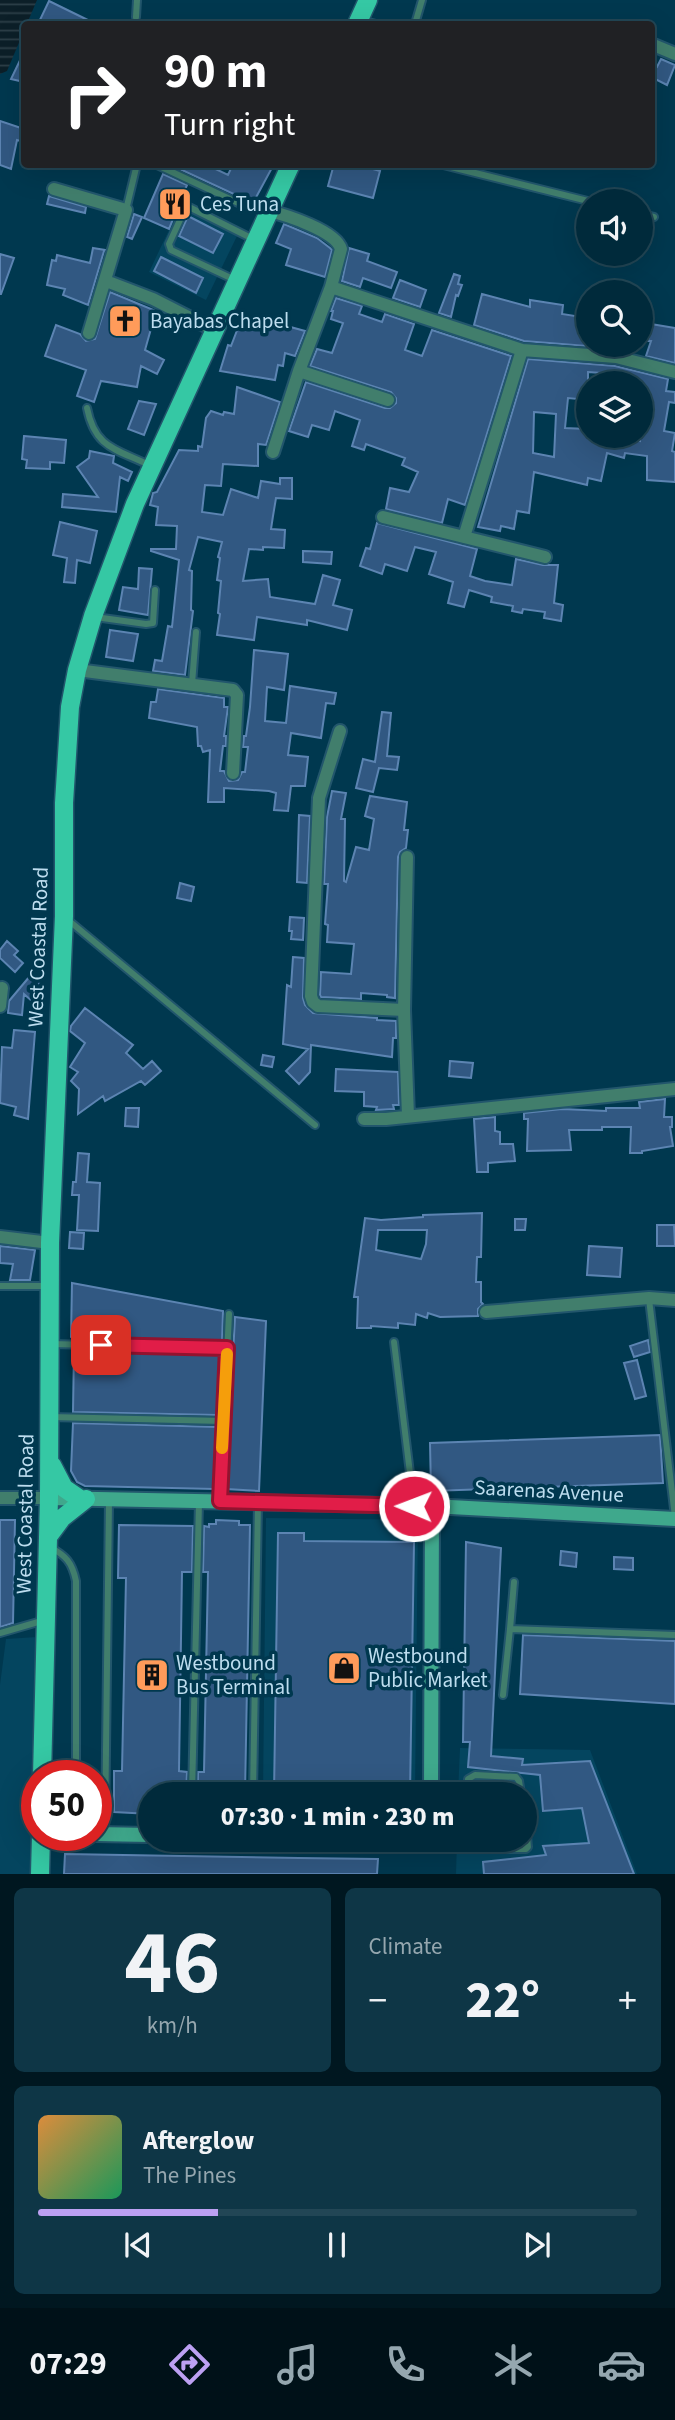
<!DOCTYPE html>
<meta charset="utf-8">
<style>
body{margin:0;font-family:"Source Sans 3",sans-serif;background:#0e3646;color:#f1f3f6;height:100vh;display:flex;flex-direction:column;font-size:26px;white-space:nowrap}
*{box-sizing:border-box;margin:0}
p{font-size:23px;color:#95a7af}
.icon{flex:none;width:38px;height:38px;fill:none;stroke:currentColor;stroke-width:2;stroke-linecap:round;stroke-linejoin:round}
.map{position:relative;height:1874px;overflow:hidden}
.details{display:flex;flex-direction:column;gap:14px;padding:14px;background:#001720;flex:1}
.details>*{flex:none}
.hud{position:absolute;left:21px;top:21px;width:634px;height:147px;border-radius:7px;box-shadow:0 7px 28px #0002,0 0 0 2px #224655;background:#202124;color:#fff;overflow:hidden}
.fabs{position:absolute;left:576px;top:189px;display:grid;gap:14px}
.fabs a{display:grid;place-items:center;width:77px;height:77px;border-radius:50%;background:#002a3b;box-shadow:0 7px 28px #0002,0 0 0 2px #224655;font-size:35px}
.speed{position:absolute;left:21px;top:1760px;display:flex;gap:14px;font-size:35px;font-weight:700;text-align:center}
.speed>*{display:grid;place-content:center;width:91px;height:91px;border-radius:50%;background:#002a3b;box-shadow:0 7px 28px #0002,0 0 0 2px #224655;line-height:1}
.speed .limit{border:10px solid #d22;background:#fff;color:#111}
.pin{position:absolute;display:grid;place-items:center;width:60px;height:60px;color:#fff;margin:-30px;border-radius:14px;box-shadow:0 4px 10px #0006}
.me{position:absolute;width:77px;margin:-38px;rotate:271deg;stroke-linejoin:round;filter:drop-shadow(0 0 5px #0008)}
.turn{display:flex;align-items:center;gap:24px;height:147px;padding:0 28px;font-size:32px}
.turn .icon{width:91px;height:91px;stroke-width:2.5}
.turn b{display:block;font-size:49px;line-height:60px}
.big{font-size:52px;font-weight:800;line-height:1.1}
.details .widget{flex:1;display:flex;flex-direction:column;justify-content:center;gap:10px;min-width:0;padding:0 24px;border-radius:10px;background:#0e3646}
.details .dial{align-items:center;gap:0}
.dial b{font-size:91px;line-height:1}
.song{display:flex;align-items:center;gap:21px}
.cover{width:84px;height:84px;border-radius:10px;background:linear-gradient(135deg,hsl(30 70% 55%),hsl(150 70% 35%))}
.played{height:7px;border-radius:4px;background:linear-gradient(90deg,#bca0f2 30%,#224655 30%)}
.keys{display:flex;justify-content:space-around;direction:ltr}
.heat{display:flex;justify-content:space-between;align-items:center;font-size:38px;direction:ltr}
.details .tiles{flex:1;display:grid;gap:14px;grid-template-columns:1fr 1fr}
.widget:last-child{grid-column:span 2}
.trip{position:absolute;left:138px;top:1782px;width:399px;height:70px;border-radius:35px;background:#002a3b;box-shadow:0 7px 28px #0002,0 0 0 2px #224655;font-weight:800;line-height:70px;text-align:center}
.tab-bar{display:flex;height:112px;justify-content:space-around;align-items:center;background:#001118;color:#95a7af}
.tab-bar .icon{width:49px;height:49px}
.tab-bar .active{color:#bca0f2}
.tab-bar b{font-size:32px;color:#f1f3f6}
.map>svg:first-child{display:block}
.built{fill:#04455f}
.water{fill:url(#water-rules)}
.building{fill:#315882;stroke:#5c84b2;stroke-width:2;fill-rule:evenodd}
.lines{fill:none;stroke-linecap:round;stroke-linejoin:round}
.lane-casing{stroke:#22566c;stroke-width:10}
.street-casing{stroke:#22566c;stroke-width:16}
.secondary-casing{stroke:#22566c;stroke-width:18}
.primary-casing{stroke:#22566c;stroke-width:21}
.lane{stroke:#417e6c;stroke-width:6}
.street{stroke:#417e6c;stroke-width:12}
.secondary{stroke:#3fa88c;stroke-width:14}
.primary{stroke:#35c8a4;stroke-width:18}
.route-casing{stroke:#92132f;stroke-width:18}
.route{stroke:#e11d48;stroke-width:12}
.slow{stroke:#f59e0b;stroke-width:12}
.labels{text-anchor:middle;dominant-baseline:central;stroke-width:7;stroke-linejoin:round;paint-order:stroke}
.poi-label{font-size:21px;fill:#bdddef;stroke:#00384f;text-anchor:start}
.street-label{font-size:21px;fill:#bdddef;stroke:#00384f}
</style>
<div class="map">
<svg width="675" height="1874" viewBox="0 0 675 1874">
<defs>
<pattern id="water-rules" width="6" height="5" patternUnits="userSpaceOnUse" patternTransform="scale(1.75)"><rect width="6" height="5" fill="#0c1f28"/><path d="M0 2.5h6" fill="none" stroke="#2d3f48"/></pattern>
</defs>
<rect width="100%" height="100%" fill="#00384f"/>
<path class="built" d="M180,207L237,236L206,300L149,272Z
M266,1518L418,1520L415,1794H263Z
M37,1637L34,1874H0V1685L6,1639Z
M460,1748L590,1750L637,1874H456L457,1839H525V1794H458Z"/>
<path class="water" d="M0,0H37L7,71L0,74Z"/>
<path class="building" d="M49,1L96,24H38Z
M24,52V82L11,79Z
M661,59L675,65L667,85L651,77V64L657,67Z
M0,121L24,129V142L17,140L11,169L0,165Z
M169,164H205L228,175L233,164H274L253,203Z
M334,164H355L380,171L373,198L328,186Z
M163,174L187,185L169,229L144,218Z
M49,196L86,207L85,213L47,204Z
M134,214L142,217L132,239L127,237Z
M188,216L223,234L213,253L179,236Z
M284,224L317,238L330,248L332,250L325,277L286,265L291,249L276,243Z
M93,248L105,250L104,251L88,305L63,295L65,289L47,285L52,260L56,261L57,255L90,263Z
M349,248L369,254L367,261L397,272L391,288L363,278L360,287L342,281Z
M0,254L14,258L1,294H0Z
M161,257L203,278L196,293L154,271Z
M454,274L460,276L458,284L462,285L458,296L456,295L451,317L439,313Z
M400,280L426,290L420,307L393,298Z
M110,292L156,311L145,350L164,360L157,374L141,366L137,387L101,381L94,402L77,396L86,370L45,356L56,325L80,334L86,341L95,339Z
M482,294L530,307V300L563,305L562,314L588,318V345H612V348L524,341L474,325Z
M336,298L362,306L359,314L382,322L385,314L414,324L405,350L422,356L432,330L511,356L465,505L448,499L442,523L386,509L390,488L409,492L418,472L402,465L405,458L366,444L364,450L352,446L360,420L335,411L329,430L312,425L308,437L289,431L306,382L385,408H390L396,403V398L391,392L310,366L317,349L332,353L343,323L331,319L333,311H331Z
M241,320L276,323L305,331L295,356L285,353L283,366L278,365L275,380L220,371L228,345L231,346Z
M651,324L675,328V363L646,356L651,341H648Z
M528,359L615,366L668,379L666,391L675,392V403L669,402L664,431L675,433L672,451L675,452V482L647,480V456L625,453L624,458L607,453L601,481L588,478L587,485L534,472L529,513L517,511L514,529L501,526L500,531L478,527ZM588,372L615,374L614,383H640V441L618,436H586L587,429L565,428L568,398L588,400ZM534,412L556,414L554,457L533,453Z
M237,387L280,402L266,445L258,444V466L223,464L221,486L205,485L202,512L223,515L231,489L258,498L261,481L280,484V478H292V499L276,498L273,516L271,529L285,530L284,548L263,547V550L249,549L243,581L268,579L270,597L315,604L323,575L340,580L333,605L352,610L347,630L307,620V625L257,617L254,640L217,635L220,614L218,613L221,581L217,580L220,558L218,557L222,542L198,537L189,570L192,571L191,610L193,611L185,675L153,671L155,660L162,661L168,626L172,627L179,560L151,551V549H176L177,526L156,525L158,507L150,505L153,493L157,492L179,450L198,451V446L202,447L206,418L211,411L223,415L224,412L234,414Z
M139,401L156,404L144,435L128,429Z
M24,436L66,440L64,463L50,462V469L26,468L27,460L22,459Z
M90,451L114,456L113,463L132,472L128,481L120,477L116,512L62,507L63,494L98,497L77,467L89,458Z
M60,522L97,531L90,563L77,560L75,583L64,582L67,558L53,555Z
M377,523L477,549L470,576L485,581L512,585L516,559L543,565H558L554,603L563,605L561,621L544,618L545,612L523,609L522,613L512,611L513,606L491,602L492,597L469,590L464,607L448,603L453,582L429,574L436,552L415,547L407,571L385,564L382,574L360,566L366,548L370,549Z
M303,551L332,552L331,564L303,562Z
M139,568L152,569L148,615L119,610L123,587L138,589Z
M110,630L138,634L133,661L106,657Z
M254,650L288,654L284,690L267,687L265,721L286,723L290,686L336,693L334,704L326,703L321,738L291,733L288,755L308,757L305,786H291L288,811L274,810L276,793L269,791L224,788V802H208L210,750L203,752L201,746H198L197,727L149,718L151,702H156L158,689L224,698V707H228L224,736H226V746H223L220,771H224L229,781L238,780L242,772H245L248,747H243L244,736H246L250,707Z
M382,712L391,713L387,756L399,757L397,770L379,768L373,792L356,788L363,759L375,762Z
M332,791L346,793L341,819H345L344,881L346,882L356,847L369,850L374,819L365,816L370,796L407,802L404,830H408L406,848L400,852L398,857L395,998L387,997V995L361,993V999L321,997L320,995L321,972L351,974L354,944L327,942L328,925L325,924L328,884H324L327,817Z
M299,815L310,816L307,883L297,882Z
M180,883L194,887L191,901L177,898Z
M290,917L304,918L303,940L291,939L292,931H289Z
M7,941L18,951L14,955L23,963L15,972L0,958V950Z
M293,957L304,958L303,998L305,1005L313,1013L377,1018V1020L396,1021V1038H393L392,1057L311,1045L310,1072L299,1084L286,1071L308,1049L283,1044L287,985L291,987Z
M30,976L44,987L33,1002L24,994L22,1015L8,1013L9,1001Z
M85,1008L133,1045L126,1053L143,1069L152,1061L161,1071L145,1085L141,1081L105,1101L103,1096L78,1114L79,1089L71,1081L78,1072L70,1067L85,1043L70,1031L71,1026Z
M14,1030L35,1032L28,1119L14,1115L16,1107L0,1103L2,1047L12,1048Z
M263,1055L274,1057L272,1067L261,1065Z
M450,1061L473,1063L471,1078L449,1076Z
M336,1069L398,1072L399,1105H393L394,1109L376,1110L377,1107L364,1106V1092L335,1091Z
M665,1099L664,1117H672V1127H670L673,1146L642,1151V1153H630L631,1127H602V1130H569L571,1150L527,1151L528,1119H524V1113L562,1109L606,1111V1108H640L639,1102Z
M126,1108H139L138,1127L125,1126Z
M495,1117V1131L500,1132V1144H513L515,1161L488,1163V1172H477L474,1119Z
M78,1153L89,1154L87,1182L100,1183L98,1231L77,1230L79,1195H72L73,1182H76Z
M482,1213L481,1257H477L476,1282H481V1302L483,1304L478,1309V1316L440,1317L428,1313L427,1318L416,1314L415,1325L398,1323V1328L371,1326V1328H357L358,1297H354L365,1218L381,1220L423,1217V1215ZM378,1230H427L426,1244L421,1259L376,1250Z
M515,1219H526L525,1230H515Z
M657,1225H674L675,1246H657Z
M70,1232L84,1233L83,1249L69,1248Z
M0,1246L35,1250L30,1280H10L13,1264L0,1263Z
M589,1246L622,1248L620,1277L587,1275Z
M72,1283L223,1311L222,1342L74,1339L71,1337Z
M235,1317L266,1321L259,1491L226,1489Z
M648,1340L650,1352L634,1357L630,1346Z
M74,1350L221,1354L218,1415L73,1412Z
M637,1360L646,1396L635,1399L624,1363Z
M73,1423L218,1427L215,1489L85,1486L77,1482L71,1471Z
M660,1435L663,1483L431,1491L430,1443Z
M0,1520H15L13,1623L0,1627Z
M216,1520L239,1521V1525H250L245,1794H198V1772H204L208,1572H203L204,1526L209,1527V1524H216Z
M119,1525L193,1526L192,1572H182L179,1771L187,1772L186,1794H150V1814L114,1812V1771H122L126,1578H118Z
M278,1533H304V1541L414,1542L410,1794H274Z
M466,1542L501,1548L491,1756L523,1759L522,1765L590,1761L634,1874H484L483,1862L546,1855L543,1846L589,1843L582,1808L543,1811L540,1775L468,1767L470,1742H463Z
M561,1551L577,1553L576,1567L560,1565Z
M614,1557L633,1558V1570L614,1569Z
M523,1635L675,1641V1704L520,1694Z
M65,1854L299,1858L378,1859L377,1874H64Z"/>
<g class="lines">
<g class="lane-casing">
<path id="lane" d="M136,17L137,0
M361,20L376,24
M415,24L422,0
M439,164L588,201
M157,165L249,208L267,211
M126,210L137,164
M640,214L654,217
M235,280L171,250L169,244L185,209L189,207L253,239
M87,408C95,449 117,449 151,466
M95,617L146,624L153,623L155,590
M192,684L196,632
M68,920L315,1125
M0,1286H48
M649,1299L675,1517
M394,1342L414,1506
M50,1344L227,1348
M50,1417L223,1421
M220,1501L229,1314
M50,1547C66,1556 72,1562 76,1581V1765L69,1776
M510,1629L514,1582
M0,1633L45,1620
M503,1695L510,1629L675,1635
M192,1794L199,1502
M253,1794L258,1503
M467,1794L468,1779L475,1775L516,1777L519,1781L521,1794
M105,1834L109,1500
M422,1839L431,1847L442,1849H526L528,1847L525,1814"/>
</g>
<g class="street-casing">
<path id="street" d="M651,44L675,54
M54,189L126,210L89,333
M269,211C286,215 336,231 341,249L331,287L299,371L273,452
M106,281L153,299L214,330
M331,287L522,350L616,357L675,372
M299,371L388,400
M383,517L545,557
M464,537L522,350
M77,670L233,690L237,695L233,773
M340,731L319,798L311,996L313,1002L318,1006L404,1010
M407,857L404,1010L408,1116
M0,1006L2,988
M364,1119H386L675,1089
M0,1237L50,1243
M486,1312L649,1298L675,1300
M0,1498H49"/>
</g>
<g class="secondary-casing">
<path id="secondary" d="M49,1498L432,1506L675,1519
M431,1794L432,1506
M96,1834L150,1835
M334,1839L398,1841L416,1839"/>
</g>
<g class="primary-casing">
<path id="primary" d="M357,24L368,0
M52,1465L64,1488L80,1499
M48,1537L62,1518L86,1499
M42,1776L49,1498L50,1243L64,916V803L70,707L77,670L93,616L135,504L291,164
M40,1874L41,1836"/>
</g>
<use href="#lane" class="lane"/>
<use href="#street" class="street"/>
<use href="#secondary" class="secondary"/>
<use href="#primary" class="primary"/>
</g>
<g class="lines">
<g class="route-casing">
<path id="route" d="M101,1345L227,1348L220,1501L414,1506"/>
</g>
<use href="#route" class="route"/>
<path class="slow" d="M222,1448L227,1354"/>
</g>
<defs>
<g id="restaurant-square" transform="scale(1.75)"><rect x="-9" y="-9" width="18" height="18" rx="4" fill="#ff9b5a" stroke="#00384f"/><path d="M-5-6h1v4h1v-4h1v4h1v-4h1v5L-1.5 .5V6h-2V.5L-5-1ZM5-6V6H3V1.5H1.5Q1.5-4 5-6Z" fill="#111"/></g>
<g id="church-square" transform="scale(1.75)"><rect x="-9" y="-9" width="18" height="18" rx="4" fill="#ff9b5a" stroke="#00384f"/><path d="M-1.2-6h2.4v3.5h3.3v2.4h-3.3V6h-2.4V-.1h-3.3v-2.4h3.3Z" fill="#111"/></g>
<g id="shop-square" transform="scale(1.75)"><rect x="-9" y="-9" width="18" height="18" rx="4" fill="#ff9b5a" stroke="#00384f"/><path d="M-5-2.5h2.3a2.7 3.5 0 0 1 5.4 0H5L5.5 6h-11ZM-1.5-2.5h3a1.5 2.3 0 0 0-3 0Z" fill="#111"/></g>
<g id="building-square" transform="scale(1.75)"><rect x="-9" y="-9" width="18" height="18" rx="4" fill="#ff9b5a" stroke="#00384f"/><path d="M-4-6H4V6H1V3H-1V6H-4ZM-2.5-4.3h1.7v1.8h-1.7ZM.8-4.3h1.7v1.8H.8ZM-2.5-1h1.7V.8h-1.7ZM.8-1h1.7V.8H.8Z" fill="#111"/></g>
</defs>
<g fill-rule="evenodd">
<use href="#restaurant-square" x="175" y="204"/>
<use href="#church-square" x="125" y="321"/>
<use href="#shop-square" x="344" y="1668"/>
<use href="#building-square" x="152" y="1675"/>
</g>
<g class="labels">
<g class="poi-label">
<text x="200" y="204">Ces Tuna</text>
<text x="150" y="321">Bayabas Chapel</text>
<text x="368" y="1656">Westbound<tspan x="368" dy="24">Public Market</tspan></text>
<text x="176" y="1663">Westbound<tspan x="176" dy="24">Bus Terminal</tspan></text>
</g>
<g class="street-label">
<text transform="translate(38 947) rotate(-88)">West Coastal Road</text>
<text transform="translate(549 1491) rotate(3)">Saarenas Avenue</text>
<text transform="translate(25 1514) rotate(-89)">West Coastal Road</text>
</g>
</g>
</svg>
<div class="fabs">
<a><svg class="icon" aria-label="sound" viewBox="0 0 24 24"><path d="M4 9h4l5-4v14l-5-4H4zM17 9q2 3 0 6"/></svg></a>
<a><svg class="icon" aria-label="search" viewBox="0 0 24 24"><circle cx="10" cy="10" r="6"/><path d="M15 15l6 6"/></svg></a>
<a><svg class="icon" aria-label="layers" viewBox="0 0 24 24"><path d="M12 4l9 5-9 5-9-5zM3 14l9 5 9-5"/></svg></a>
</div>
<div class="speed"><div class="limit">50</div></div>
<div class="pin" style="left:101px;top:1345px;background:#d93025"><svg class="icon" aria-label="arrive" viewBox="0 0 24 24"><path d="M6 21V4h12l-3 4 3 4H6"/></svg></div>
<svg class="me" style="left:414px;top:1506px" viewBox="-20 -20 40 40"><circle r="17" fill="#e11d48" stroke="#fff" stroke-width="3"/><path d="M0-11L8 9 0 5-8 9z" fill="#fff"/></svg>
<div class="trip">07:30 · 1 min · 230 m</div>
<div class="hud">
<div class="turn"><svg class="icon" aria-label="right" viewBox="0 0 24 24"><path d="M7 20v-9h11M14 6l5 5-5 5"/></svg><div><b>90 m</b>Turn right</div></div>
</div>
</div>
<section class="details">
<div class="tiles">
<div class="widget dial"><b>46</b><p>km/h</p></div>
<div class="widget"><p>Climate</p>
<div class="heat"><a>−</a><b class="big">22°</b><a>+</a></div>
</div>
<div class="widget">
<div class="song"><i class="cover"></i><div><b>Afterglow</b><p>The Pines</p></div></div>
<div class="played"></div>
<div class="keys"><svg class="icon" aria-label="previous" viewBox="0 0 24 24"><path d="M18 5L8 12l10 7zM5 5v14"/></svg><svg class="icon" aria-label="pause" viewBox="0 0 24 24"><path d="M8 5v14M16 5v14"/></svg><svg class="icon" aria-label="next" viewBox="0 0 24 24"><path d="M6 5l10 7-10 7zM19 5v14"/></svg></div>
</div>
</div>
</section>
<nav class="tab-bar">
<b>07:29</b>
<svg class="icon active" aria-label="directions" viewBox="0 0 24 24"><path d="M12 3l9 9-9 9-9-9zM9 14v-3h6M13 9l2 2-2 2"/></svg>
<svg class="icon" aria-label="music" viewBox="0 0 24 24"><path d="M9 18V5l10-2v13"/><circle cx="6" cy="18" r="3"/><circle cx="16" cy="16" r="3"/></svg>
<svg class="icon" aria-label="phone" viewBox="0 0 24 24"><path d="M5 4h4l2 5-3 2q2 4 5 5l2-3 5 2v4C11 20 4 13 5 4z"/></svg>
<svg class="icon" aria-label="climate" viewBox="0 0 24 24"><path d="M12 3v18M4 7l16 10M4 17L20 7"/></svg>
<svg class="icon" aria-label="car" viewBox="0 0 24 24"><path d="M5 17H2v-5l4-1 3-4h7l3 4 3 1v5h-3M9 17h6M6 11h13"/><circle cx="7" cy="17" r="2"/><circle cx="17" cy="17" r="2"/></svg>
</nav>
